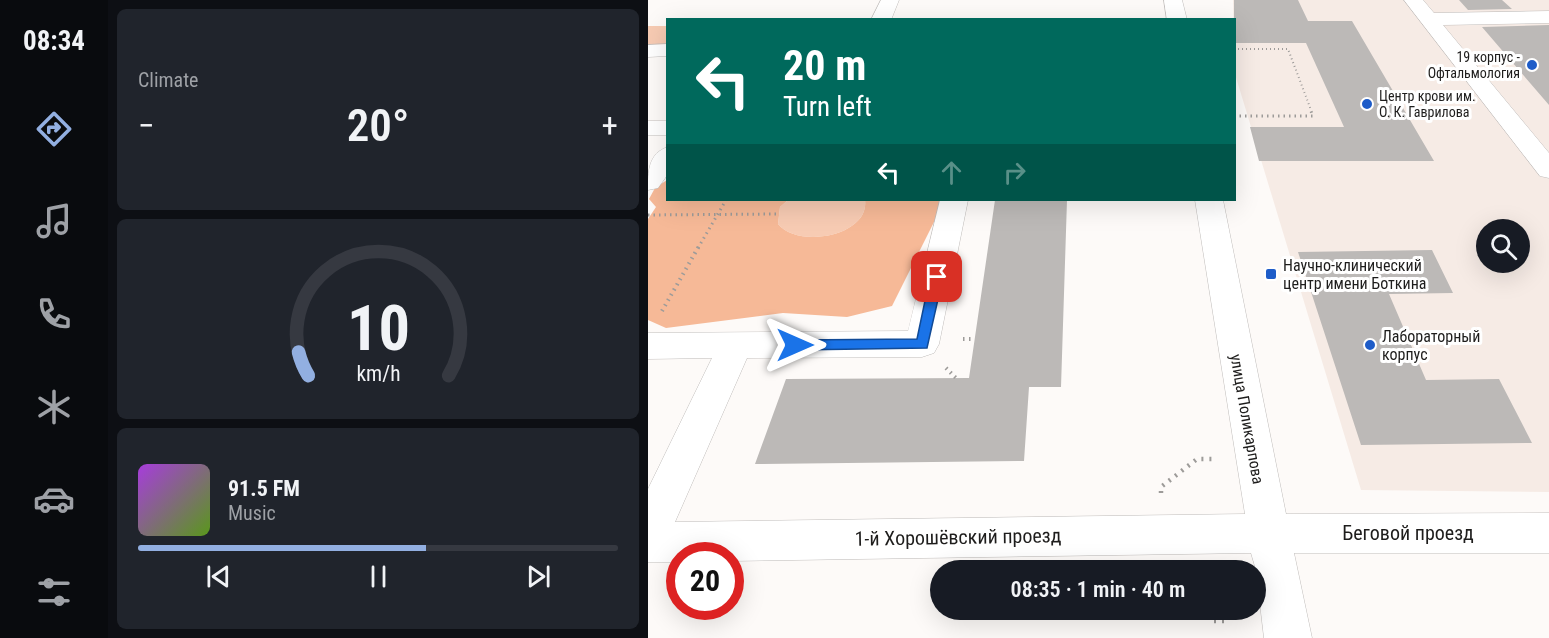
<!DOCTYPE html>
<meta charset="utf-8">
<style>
body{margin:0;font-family:"Roboto Condensed",sans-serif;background:#20242c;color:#f1f3f6;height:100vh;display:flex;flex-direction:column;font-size:22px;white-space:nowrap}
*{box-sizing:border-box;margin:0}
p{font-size:20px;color:#9ea1a6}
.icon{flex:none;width:33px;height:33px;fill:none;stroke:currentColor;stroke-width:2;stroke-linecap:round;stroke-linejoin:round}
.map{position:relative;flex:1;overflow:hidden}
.panel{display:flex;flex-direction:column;gap:9px;padding:9px;background:#0d0f14;width:540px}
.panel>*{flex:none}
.hud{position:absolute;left:18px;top:18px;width:570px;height:183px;border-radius:0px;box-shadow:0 6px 24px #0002;background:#00695c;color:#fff;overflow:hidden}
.fabs{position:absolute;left:828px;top:219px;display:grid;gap:12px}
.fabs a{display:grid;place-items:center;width:54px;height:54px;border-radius:50%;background:#171b24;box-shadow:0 6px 24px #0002;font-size:30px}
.speed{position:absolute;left:18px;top:542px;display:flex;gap:12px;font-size:30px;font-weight:700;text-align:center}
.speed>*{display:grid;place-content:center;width:78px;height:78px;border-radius:50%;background:#171b24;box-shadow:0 6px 24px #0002;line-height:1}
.speed .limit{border:9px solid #d22;background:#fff;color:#111}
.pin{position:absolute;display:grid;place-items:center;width:51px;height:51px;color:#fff;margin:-26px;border-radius:12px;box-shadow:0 3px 9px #0006}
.me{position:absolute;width:66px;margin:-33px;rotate:90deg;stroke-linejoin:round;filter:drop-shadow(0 0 4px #0008)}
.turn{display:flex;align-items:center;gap:21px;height:126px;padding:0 18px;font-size:27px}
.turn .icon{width:78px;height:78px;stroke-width:2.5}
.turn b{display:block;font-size:42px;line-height:51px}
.lanes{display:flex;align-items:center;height:57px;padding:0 18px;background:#0003;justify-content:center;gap:30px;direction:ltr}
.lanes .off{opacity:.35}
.big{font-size:45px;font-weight:600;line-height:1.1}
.panel .tile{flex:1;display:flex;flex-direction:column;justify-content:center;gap:9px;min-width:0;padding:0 21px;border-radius:9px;background:#20242c}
.panel .dial{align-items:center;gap:0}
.dial svg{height:156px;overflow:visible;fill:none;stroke:#363941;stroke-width:7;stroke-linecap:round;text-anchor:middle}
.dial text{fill:#f1f3f6;stroke:none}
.song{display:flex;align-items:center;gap:18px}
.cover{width:72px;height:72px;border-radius:9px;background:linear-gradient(135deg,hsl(280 70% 55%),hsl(90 70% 35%))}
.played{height:6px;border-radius:3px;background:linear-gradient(90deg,#92afe1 60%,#363941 60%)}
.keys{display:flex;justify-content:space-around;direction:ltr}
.heat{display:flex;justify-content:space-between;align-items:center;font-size:33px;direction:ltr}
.trip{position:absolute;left:282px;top:560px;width:336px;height:60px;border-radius:30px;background:#171b24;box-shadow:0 6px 24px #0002;font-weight:600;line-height:60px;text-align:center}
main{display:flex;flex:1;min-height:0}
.dock{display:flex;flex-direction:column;width:108px;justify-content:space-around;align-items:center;background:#090b0e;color:#9ea1a6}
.dock .icon{width:42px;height:42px}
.dock .active{color:#92afe1}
.dock b{font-size:27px;color:#f1f3f6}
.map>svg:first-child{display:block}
.built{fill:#f6ebe5;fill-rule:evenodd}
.green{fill:#f7cbb3}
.forest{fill:#f6b997}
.building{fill:#bcb9b7}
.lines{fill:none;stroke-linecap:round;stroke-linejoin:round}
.minor-casing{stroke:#c0bdbb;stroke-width:1}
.path-far3{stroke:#9d9b99;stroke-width:2;stroke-dasharray:1 3;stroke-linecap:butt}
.path-far2{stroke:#9d9b99;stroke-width:3;stroke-dasharray:1.5 4;stroke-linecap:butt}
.path-far1{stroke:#9d9b99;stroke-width:4;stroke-dasharray:1.5 4.5;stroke-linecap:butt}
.path{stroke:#9d9b99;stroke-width:4.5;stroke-dasharray:2 6;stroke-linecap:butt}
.minor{fill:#fff;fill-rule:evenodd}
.route{fill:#1a73e8;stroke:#114b97;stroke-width:1.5}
.poi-dot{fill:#1e5cc8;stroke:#fff;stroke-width:2}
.labels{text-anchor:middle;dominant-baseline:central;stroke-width:6;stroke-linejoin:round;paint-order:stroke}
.far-poi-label{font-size:14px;fill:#1e1d1c;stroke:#fff;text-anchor:end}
.poi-label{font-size:16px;fill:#1e1d1c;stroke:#fff;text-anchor:start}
.street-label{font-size:16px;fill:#1e1d1c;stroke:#fff}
.near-street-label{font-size:20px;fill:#1e1d1c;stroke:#fff}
</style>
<main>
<nav class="dock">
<b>08:34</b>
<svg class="icon active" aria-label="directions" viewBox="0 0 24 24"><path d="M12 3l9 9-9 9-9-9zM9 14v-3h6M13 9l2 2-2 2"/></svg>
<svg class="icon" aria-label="music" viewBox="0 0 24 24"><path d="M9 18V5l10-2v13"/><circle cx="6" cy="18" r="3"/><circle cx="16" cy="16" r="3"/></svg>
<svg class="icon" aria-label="phone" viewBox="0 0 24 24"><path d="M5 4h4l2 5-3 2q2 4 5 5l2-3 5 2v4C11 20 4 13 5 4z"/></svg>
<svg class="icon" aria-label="climate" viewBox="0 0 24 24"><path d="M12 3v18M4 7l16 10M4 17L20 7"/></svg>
<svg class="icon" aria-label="car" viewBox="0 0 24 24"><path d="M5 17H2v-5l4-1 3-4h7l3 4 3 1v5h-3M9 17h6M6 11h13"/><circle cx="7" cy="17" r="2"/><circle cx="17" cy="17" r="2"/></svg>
<svg class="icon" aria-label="filters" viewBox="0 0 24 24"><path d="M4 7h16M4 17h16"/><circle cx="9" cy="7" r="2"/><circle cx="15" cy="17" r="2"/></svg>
</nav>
<section class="panel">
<div class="tile"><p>Climate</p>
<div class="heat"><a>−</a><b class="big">20°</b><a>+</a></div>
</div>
<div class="tile dial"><svg viewBox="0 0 100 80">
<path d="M14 69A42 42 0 1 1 86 69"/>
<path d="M14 69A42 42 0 0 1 9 57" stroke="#92afe1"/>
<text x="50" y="56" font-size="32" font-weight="700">10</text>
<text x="50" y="72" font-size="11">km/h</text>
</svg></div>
<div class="tile">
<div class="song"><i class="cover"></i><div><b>91.5 FM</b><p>Music</p></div></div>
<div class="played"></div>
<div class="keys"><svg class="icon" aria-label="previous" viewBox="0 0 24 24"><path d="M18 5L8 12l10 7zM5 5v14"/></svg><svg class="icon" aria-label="pause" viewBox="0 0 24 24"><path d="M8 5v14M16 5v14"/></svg><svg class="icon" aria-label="next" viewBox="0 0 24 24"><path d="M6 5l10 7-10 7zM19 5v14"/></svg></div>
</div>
</section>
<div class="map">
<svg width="901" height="638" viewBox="0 0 901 638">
<rect width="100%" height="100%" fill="#fdfaf8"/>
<path class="built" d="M585,0H901V492L713,490L587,74ZM838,230H872V262H838Z"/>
<path class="green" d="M0,26H19V50L0,49Z
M140,200H217C222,236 150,249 130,224L132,207Z"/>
<path class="forest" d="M19,180L20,200H140L132,207L130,224C150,249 222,236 217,200H297L244,306L199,317L135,313L18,328L0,320V219L8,207L1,199L7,188Z"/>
<path class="building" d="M586,0H650L660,21H704L786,161H611L602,127H696L658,43H586Z
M811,0H854L864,9L820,10Z
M901,25V105L834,27Z
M347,200H419L413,387H381L376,461L107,464L138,379L321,378Z
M784,250L805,293L741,294L778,380L851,379L884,443L713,445L650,252Z"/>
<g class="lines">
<g class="minor-casing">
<path id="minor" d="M233,0H251L243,20H223Z
M516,0H534L539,20H519Z
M756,0H775L786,13L901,11V23L795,25L901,153V178L892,176Z
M20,44V56L0,57V45Z
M0,121H20V135H0Z
M20,147V174L10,188L0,190C0,172 0,153 20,147Z
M292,200H320L291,344L286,353L274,357L99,358L27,522L597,514L547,200H575L638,514L901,513V553H646L664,638H616L608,570L603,553L82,561V555H32V562H0V489L64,358L0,359V333L260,331Z"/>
</g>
<path class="path-far3" d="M586,49H640L663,110"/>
<path class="path-far2" d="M586,116H665L662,109
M0,215L129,214
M50,248L78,200"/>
<path class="path-far1" d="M14,311L51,246
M315,339H326
M298,368L308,378"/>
<path class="path" d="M513,493V487L549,459H564
M566,621H582"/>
<use href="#minor" class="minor"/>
</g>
<path class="route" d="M289,273L295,277L279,348L147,350L140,345L147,340L269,339L282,277Z"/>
<g class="poi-dot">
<circle cx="884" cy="65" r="6"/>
<circle cx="719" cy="104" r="6"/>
<rect x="617" y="268" width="12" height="12" rx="3"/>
<circle cx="722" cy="345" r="6"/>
</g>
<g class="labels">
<g class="far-poi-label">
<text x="872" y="57">19 корпус -<tspan x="872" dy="16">Офтальмология</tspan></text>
<text x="731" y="96" text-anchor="start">Центр крови им.<tspan x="731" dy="16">О. К. Гаврилова</tspan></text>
</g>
<g class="poi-label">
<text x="635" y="265">Научно-клинический<tspan x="635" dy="18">центр имени Боткина</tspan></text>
<text x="734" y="336">Лабораторный<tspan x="734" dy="18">корпус</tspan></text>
</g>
<g class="street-label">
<text transform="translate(599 419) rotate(80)">улица Поликарпова</text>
</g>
<g class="near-street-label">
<text x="760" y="533">Беговой проезд</text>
<text transform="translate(310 537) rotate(-1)">1-й Хорошёвский проезд</text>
</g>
</g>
</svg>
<div class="fabs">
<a><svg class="icon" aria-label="search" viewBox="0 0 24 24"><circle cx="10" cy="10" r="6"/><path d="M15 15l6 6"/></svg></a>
</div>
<div class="speed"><div class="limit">20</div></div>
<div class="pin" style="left:289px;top:277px;background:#d93025"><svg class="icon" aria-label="arrive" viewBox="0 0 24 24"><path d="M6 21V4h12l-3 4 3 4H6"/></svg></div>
<svg class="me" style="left:147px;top:345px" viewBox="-20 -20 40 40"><path d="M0-17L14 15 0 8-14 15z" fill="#1a73e8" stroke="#fff" stroke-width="4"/></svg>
<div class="trip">08:35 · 1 min · 40 m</div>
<div class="hud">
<div class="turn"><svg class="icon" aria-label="left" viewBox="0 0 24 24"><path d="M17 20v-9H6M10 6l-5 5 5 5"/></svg><div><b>20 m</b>Turn left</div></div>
<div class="lanes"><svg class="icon" aria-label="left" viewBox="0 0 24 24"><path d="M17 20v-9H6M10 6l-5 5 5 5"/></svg><svg class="icon off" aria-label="ahead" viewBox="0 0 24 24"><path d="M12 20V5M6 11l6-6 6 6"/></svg><svg class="icon off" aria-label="right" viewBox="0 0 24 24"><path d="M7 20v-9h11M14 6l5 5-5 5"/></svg></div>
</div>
</div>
</main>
